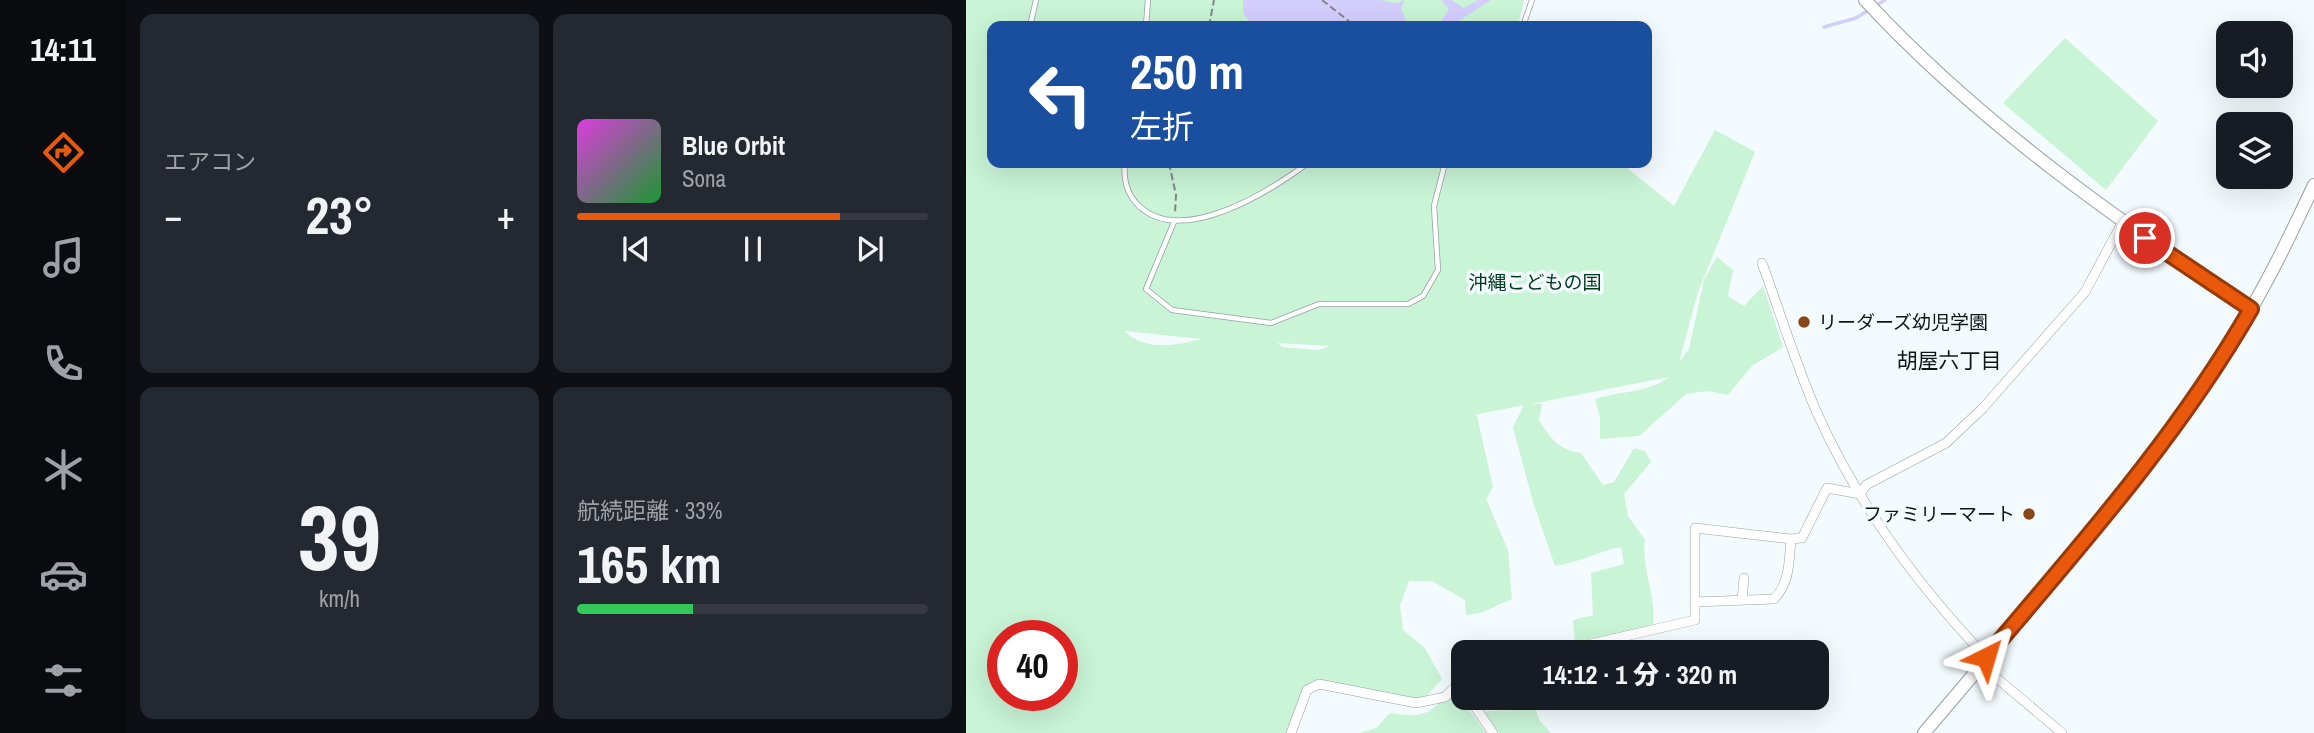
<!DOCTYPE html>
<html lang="ja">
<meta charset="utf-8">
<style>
body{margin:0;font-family:"Archivo Narrow","Noto Sans JP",sans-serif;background:#242831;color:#f1f3f6;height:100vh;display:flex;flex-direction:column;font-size:26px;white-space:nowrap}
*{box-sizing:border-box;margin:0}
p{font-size:23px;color:#9ea1a6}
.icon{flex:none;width:38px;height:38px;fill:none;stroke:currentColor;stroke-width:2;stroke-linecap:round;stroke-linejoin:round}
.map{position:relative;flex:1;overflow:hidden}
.details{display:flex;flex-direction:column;gap:14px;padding:14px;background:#0d0f14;width:840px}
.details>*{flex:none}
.banner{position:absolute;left:21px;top:21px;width:665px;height:147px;border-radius:14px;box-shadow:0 7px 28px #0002;background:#1a4fa0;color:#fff;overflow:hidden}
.controls{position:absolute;left:1250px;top:21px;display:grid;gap:14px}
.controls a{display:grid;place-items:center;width:77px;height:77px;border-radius:14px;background:#171b24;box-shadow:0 7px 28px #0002;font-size:35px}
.speed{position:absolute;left:21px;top:620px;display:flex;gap:14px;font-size:35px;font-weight:700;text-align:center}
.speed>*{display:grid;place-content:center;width:91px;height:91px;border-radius:50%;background:#171b24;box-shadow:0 7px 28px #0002;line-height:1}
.speed .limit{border:10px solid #d22;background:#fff;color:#111}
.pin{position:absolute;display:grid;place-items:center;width:60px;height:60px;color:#fff;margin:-30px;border:4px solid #fff;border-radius:50%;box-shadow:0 2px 7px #0007}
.me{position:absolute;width:77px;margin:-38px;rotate:40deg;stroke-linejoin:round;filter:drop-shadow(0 0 5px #0008)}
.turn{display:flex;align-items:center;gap:24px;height:147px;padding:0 28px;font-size:32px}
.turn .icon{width:91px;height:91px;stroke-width:2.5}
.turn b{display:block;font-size:49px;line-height:60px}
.big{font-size:52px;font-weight:800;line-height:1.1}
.details .card{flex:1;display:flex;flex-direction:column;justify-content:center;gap:10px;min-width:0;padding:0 24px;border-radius:14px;background:#242831}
.details .dial{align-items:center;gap:0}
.dial b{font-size:91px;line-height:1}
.song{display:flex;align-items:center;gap:21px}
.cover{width:84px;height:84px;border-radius:10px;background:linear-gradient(135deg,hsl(300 70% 55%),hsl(130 70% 35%))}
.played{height:7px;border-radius:4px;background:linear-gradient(90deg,#ea580c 75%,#363941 75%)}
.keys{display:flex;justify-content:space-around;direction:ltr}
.heat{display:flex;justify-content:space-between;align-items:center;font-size:38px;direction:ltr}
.charge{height:10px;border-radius:5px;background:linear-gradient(90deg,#34c759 33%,#363941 0)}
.details .tiles{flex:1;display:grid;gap:14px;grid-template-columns:repeat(2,1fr)}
.trip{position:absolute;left:485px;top:640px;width:378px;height:70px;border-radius:14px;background:#171b24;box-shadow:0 7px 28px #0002;font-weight:800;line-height:70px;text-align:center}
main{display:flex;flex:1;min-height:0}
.tabs{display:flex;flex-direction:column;width:126px;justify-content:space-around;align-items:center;background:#090b0e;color:#9ea1a6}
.tabs .icon{width:49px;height:49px}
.tabs .on{color:#ea580c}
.tabs b{font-size:32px;color:#f1f3f6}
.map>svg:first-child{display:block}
.green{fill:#c9f4d6;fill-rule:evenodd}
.water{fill:#d4cefd}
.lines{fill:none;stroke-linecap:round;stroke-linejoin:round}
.stream{stroke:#d4cefd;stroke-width:3.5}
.service-casing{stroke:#97a0a4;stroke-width:6}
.minor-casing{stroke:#97a0a4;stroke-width:10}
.tertiary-casing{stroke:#97a0a4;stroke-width:14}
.path{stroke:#808688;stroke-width:2;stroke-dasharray:7 3.5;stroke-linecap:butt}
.service{stroke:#fff;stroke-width:4.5}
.minor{stroke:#fff;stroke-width:9}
.tertiary{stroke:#fff;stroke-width:12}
.route-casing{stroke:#983908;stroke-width:18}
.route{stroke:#ea580c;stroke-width:12}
.poi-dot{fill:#8a4716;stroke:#f3fbfe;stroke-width:2.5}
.labels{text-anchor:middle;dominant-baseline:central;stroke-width:7;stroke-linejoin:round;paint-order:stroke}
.park-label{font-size:19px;fill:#00381b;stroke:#f3fbfe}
.poi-label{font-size:19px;fill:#111516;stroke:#f3fbfe;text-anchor:start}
.neighbourhood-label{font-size:21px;fill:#111516;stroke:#f3fbfe}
</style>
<main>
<nav class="tabs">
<b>14:11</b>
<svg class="icon on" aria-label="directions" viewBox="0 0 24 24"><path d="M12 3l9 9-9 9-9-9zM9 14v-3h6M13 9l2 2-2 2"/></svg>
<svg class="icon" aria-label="music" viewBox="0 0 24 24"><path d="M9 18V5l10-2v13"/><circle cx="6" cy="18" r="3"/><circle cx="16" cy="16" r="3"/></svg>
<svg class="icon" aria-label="phone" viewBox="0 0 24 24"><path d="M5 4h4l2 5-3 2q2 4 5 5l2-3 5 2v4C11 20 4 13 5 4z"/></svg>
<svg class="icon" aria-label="climate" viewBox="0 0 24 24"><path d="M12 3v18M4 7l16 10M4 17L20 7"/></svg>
<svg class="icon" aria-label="car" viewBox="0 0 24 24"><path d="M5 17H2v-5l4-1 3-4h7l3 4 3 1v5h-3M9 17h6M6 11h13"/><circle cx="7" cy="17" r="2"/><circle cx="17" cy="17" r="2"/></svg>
<svg class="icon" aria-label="filters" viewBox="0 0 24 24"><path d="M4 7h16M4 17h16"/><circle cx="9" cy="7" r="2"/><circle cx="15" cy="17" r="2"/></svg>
</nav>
<section class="details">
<div class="tiles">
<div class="card"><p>エアコン</p>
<div class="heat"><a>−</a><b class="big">23°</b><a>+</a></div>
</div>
<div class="card">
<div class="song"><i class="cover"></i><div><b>Blue Orbit</b><p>Sona</p></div></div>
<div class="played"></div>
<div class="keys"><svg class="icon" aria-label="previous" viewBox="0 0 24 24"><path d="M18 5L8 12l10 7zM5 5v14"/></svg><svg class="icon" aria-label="pause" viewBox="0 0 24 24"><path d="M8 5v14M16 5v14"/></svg><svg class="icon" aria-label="next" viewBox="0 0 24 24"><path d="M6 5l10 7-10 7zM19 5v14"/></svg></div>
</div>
<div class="card dial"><b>39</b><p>km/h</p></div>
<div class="card"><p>航続距離 · 33%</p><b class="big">165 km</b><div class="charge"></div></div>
</div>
</section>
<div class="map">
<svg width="1348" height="733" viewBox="0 0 1348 733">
<rect width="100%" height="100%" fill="#f3fbfe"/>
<path class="green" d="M0,0H558L552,26H26V163H655L708,206L749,130L789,152L732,292L713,362L723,349L738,280L751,257L767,270L762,296L778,306L797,286L817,347L786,366L762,395L741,391L720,394L673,436L634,439V417L629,399C654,391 682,393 703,377L565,404H576L573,420C584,438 593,450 615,453L637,485L648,482L668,448L679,451L685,462L658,494L662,516L679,540C675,569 691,596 687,626L609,642L607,620L627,615L625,573L658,564L655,547C632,551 612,563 589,566L567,502L547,427L558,405L508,415L511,416L527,487L520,499L542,550L546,599L514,613L500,615L499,600L466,581H443L434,605L437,630L459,648L476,679L453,704C440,703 427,702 414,699C382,692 375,678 339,686L321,733H0ZM158,331L235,339C208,346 180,351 158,331ZM312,343L364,346L352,350L316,347ZM37,635H96V695H37Z
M1099,38L1192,121L1140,190L1037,103Z
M486,687L520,733H393L410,728L424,713C459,718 465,715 486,687Z
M567,704L574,721L585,733H533L518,711L551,710Z"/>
<path class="water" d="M277,0H414L431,3L439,0L435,8L442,26H288L277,13Z
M475,0H486L498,8L512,0H525L485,26H472L483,9Z"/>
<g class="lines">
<path class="stream" d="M858,27L890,18L919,0"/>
<g class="service-casing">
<path id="service" d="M64,26L70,0
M180,26L182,0
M557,26L566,0
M159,163C157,181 161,195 174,207C218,246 304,191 342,163
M208,222L180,289L206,310L305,323L353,304H442L457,296L472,270L468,206L479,163"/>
</g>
<g class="minor-casing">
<path id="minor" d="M796,263C814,312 830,365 851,413C892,504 952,586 1020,657
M894,494L900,485L980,443L1017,408L1119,292L1156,223
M776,600L778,578
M729,602L808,599C824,583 823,561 825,539
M511,653L599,650L729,620V528L825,539L836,538L861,488L894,494
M1015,665L1096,733
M497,685V666
M503,698L527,733
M325,733L341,690L353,684L450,703L479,697L495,681"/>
</g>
<g class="tertiary-casing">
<path id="tertiary" d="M899,0C1011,121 1148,218 1285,309
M958,733C1065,606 1177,481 1266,340C1298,291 1323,238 1348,185"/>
</g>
<path class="path" d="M356,0L389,26
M243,26L248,0
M203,163L210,195L209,213"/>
<use href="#service" class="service"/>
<use href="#minor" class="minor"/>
<use href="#tertiary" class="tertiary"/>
</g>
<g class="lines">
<g class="route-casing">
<path id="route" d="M1020,657C1114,546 1212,436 1285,309L1179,238"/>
</g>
<use href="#route" class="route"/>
</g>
<g class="poi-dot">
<circle cx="838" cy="322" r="7"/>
<circle cx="1063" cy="514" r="7"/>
</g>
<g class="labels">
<g class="park-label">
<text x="569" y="282">沖縄こどもの国</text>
</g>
<g class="poi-label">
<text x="852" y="322">リーダーズ幼児学園</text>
<text x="1049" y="514" text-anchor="end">ファミリーマート</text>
</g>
<g class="neighbourhood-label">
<text x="983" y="360">胡屋六丁目</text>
</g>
</g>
</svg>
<div class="controls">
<a><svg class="icon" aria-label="sound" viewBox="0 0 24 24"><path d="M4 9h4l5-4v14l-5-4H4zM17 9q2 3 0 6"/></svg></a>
<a><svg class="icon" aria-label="layers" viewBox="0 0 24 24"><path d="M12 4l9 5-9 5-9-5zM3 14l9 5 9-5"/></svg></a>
</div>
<div class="speed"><div class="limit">40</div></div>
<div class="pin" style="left:1179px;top:238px;background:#d93025"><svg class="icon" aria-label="arrive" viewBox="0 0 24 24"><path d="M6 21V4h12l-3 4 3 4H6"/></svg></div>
<svg class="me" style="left:1020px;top:657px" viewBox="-20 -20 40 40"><path d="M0-17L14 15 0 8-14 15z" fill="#ea580c" stroke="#fff" stroke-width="4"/></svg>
<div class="trip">14:12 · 1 分 · 320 m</div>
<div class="banner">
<div class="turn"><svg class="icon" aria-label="left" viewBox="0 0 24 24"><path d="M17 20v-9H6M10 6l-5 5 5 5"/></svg><div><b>250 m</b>左折</div></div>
</div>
</div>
</main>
